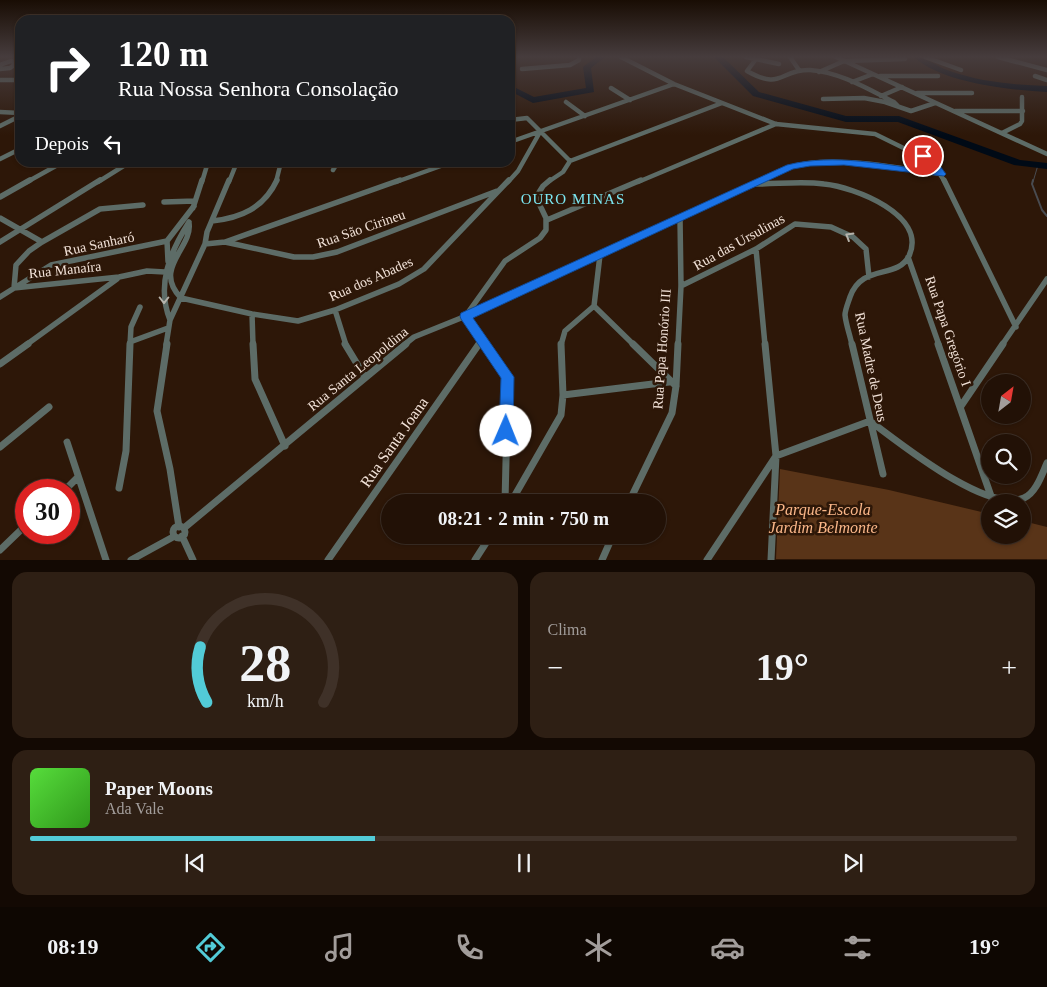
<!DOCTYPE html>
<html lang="pt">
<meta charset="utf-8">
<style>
body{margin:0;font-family:"Times New Roman",serif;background:#2e1f14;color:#f1f3f6;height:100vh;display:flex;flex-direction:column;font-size:19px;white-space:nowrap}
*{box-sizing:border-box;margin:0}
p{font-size:16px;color:#a29d9b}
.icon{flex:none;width:28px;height:28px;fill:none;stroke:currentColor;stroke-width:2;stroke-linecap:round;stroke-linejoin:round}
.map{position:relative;height:560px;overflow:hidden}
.sheet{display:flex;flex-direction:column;gap:12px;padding:12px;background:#130903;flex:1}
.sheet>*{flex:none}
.guide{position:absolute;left:15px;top:15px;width:500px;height:152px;border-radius:15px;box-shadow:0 1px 4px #0004,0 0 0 1px #3f3128;background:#202124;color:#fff;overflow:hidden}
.needle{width:32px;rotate:31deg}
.tools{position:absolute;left:981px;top:374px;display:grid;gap:10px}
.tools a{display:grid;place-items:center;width:50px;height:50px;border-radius:50%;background:#221106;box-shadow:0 1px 4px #0004,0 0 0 1px #3f3128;font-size:25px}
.speed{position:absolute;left:15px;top:479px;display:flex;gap:10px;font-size:25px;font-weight:700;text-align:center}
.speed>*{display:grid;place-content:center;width:65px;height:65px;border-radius:50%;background:#221106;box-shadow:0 1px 4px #0004,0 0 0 1px #3f3128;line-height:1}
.speed .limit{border:8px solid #d22;background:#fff;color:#111}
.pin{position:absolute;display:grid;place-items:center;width:42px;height:42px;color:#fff;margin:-21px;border:2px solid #fff;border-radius:50%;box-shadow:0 1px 5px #0007}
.me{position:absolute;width:55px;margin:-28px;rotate:1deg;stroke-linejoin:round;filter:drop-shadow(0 0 4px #0008)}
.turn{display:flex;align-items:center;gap:18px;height:105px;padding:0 20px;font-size:22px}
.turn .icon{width:65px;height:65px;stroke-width:2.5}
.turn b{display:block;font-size:35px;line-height:42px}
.then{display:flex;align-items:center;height:48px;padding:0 20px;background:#0003;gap:10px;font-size:19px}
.big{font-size:38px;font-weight:700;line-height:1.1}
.sheet .tile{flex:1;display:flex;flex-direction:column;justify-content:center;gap:8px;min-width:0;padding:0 18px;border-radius:15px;background:#2e1f14}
.sheet .dial{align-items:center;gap:0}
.dial svg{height:130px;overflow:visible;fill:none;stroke:#3f3128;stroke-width:7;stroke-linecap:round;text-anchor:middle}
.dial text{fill:#f1f3f6;stroke:none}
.song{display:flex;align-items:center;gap:15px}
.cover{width:60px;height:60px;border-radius:8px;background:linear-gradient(135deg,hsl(110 70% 55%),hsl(110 70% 35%))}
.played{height:5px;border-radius:2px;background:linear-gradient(90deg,#52cbd7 35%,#3f3128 35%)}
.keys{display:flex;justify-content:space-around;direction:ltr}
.heat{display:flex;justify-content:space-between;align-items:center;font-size:28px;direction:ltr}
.sheet .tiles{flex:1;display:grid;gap:12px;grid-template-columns:1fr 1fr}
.tile:last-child{grid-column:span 2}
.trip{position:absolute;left:381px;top:494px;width:285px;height:50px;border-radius:25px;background:#221106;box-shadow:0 1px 4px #0004,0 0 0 1px #3f3128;font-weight:700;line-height:50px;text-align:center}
.dock{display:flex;height:80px;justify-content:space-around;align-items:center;background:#0e0702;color:#a29d9b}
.dock .icon{width:35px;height:35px}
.dock .active{color:#52cbd7}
.dock b{font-size:22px;color:#f1f3f6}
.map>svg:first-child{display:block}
.green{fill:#593418}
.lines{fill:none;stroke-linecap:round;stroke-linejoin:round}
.stream-far1{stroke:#494b50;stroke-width:1}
.stream{stroke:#494b50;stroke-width:2}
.river{fill:#000a16;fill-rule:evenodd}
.street-far2{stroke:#5d6c67;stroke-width:4.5}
.street-far1{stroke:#5d6c67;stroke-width:5.5}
.street{stroke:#5d6c67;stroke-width:7}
.oneway{stroke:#b6b3ab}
.route{fill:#1a73e8;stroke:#114b97}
.labels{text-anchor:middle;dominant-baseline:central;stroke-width:5;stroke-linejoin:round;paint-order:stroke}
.street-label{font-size:14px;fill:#f2e2d8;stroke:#2d1708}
.neighbourhood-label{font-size:15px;letter-spacing:1px;fill:#7ce7f2;stroke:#2d1708}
.near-street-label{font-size:16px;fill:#f2e2d8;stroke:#2d1708}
.near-park-label{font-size:16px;font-style:italic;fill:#fbb789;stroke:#2d1708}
</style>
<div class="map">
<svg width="1047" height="560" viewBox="0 0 1047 560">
<rect width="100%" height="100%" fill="#2d1708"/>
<path class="green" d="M780,469L889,490L990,514V535H1022L1023,521L1047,527V559H776Z"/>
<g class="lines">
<path class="stream-far1" d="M1033,182L1038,165"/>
<path class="stream" d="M1033,180L1032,184L1042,210L1047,216"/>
<path class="river" d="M596,57H605L591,68L594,92L533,103L510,91V85L534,97L586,88L583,67Z
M714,57H723L759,92L846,116H899L1020,160L1047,163V169L1014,165L898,122H846L753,96Z
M914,57C929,57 936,67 950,71C981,82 1015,85 1047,86V92C1010,90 942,83 914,57Z"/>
<path class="street-far2" d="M621,57L674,84L776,124L875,134L932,162L945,182
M746,57L779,64
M755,57L756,59L747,71C782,91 780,69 810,70C840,72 868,89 894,102L898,106
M790,57L799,70
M836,57L1047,154
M925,57L961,70
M998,57L1047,70
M0,65L11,61L17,63L10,68L0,69
M522,69L570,65L579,60V57
M819,72L844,61L905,59
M880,76H938
M1035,76L1047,80
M0,80H20
M852,82L873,74
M611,88L630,100
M917,93H972
M881,96L902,87
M823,99L864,98L885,102L911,111L935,103
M566,102L585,116
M955,111H1023
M0,112L20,113
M510,120L527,118L570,161L563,172L548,182
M0,126L20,116
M1002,133L1020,124L1022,121V97
M510,142L674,84
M0,159L20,149
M570,161L722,103
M333,170L338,162
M27,182L63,162
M98,182L130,162
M202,182L208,162
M229,182L237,162
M276,182L281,162
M396,182L452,162
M508,182L518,171L540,132
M638,182L776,124
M758,182C768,177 779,170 790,167C832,154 898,168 941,174"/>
<path class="street-far1" d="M944,180L1016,327
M756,184C779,184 802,181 824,184C854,187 928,215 909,256C897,280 862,263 850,297C848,303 845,310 845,315C846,325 850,335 852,345
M0,197L30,180
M164,202L195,201
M143,205L100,209L42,242L29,251L16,265L14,288L119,277L147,271L165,272
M193,208L202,180
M0,218L42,242
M547,220L641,180
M212,221C241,218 264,208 277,180
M189,223C193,248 152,268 181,298L252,314L298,321L335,310L399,284L424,269L509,180
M167,241L168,261
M0,242L100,180
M225,242L294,257H313L337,252L497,191
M205,244L225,242L400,180
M756,249L765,345
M908,257L939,345
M681,286L756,249L795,224L831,227L853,237L866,249L869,277
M0,297L51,265L167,241L194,206
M594,306L634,345
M335,310L346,345
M252,314L253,345
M467,314L505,261L540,238L546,230V218L536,197L543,186L550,180
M466,316L486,345
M170,320C156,285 170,252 189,222
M130,342L168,328
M26,345L117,279
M130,345L131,327L140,307
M166,345L170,320L205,244L207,232L229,180
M404,345L414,337L466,316L761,180
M478,345L482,340
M561,345L565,331L594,306L600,255
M678,345L681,286L680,218
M1002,345L1047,279"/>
<path class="street" d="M167,344L157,411L170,469L179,527
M253,344L255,379L285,446
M345,344L365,377
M485,344L508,377L505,502
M633,344L676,386
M852,344L883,474
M938,344L992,499
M0,364L28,344
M563,395L669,382
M961,406L1003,344
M67,442L106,560
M0,447L49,407
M119,488L126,451L130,344
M65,490L78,477
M511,502L561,415L563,395L561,344
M629,502L672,413L676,386L678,344
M173 532a6 6 0 1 1 12 0a6 6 0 1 1-12 0Z
M184,528L406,344
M182,536L193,560
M0,550L26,525
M131,560L173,537
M328,560L479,344
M475,560L491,535
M602,560L613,535
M707,560L776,456L765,344
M771,560L776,456L870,421C900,443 987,514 1024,498C1036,493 1042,474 1047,463"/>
</g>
<defs><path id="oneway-chevron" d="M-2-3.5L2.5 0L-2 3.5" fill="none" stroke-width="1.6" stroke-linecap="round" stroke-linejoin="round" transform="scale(1.25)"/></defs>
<g class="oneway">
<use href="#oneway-chevron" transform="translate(849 236) rotate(-149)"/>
<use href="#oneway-chevron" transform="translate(164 300) rotate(90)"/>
</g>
<linearGradient id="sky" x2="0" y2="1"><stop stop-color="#190d04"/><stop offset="0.42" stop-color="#463c3d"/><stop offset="1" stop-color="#463c3d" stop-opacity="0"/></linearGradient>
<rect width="1047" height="135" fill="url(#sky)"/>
<path class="route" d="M920,154C933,153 939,165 946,174L944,176L844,165L810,166L793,169L473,318L514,377L513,431L511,435L506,437L501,435L499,431L501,378L461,319L460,316L461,313L787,165C835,153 885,165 934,171L929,163L920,158Z"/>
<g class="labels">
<g class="street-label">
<text transform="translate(361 229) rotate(-19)">Rua São Cirineu</text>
<text transform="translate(739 242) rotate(-29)">Rua das Ursulinas</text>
<text transform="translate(99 244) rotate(-12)">Rua Sanharó</text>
<text transform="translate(65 270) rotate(-6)">Rua Manaíra</text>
<text transform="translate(371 279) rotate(-24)">Rua dos Abades</text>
<text transform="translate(948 331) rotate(71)">Rua Papa Gregório I</text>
<text transform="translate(662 349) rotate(-86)">Rua Papa Honório III</text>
<text transform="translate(871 367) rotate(78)">Rua Madre de Deus</text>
<text transform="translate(358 369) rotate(-39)">Rua Santa Leopoldina</text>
</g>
<g class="neighbourhood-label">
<text x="573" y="199">OURO MINAS</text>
</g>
<g class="near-street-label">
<text transform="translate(394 442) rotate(-55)">Rua Santa Joana</text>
</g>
<g class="near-park-label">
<text x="823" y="509">Parque-Escola<tspan x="823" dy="18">Jardim Belmonte</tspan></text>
</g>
</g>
</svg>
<div class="tools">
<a><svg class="needle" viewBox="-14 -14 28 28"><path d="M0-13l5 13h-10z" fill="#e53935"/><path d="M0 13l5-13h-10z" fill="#a29d9b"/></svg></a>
<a><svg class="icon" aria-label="search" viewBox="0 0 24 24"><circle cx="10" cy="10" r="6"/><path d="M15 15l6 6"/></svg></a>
<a><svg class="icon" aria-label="layers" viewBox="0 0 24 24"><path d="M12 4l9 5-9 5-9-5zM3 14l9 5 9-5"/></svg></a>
</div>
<div class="speed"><div class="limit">30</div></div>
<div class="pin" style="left:923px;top:156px;background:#d93025"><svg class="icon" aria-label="arrive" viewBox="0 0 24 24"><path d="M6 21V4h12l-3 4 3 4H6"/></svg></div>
<svg class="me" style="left:506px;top:431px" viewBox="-20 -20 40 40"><circle r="19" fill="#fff"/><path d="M0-13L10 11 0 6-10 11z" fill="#1a73e8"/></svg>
<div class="trip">08:21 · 2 min · 750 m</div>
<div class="guide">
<div class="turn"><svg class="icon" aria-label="right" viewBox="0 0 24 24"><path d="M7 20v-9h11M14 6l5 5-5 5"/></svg><div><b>120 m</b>Rua Nossa Senhora Consolação</div></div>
<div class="then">Depois<svg class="icon" aria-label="left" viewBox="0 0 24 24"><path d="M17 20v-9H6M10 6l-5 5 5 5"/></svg></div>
</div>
</div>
<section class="sheet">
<div class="tiles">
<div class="tile dial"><svg viewBox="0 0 100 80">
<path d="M14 69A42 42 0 1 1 86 69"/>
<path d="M14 69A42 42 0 0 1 10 35" stroke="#52cbd7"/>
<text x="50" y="56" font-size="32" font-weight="700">28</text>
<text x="50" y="72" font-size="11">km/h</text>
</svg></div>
<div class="tile"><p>Clima</p>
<div class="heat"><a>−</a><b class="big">19°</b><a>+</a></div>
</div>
<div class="tile">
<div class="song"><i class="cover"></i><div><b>Paper Moons</b><p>Ada Vale</p></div></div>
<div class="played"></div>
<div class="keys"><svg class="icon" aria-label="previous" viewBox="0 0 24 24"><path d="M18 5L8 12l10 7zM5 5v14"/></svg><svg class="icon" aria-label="pause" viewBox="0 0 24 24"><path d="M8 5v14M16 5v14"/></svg><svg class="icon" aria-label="next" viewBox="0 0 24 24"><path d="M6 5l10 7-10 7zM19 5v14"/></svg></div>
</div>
</div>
</section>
<nav class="dock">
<b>08:19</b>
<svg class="icon active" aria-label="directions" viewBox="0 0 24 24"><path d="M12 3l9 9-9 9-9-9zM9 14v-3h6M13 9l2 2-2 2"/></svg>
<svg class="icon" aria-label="music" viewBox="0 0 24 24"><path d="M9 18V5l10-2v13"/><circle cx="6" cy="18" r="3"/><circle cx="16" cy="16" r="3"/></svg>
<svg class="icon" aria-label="phone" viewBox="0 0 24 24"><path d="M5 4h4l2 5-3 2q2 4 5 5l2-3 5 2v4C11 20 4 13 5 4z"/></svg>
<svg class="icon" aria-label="climate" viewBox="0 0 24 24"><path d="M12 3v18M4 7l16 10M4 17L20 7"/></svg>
<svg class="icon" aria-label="car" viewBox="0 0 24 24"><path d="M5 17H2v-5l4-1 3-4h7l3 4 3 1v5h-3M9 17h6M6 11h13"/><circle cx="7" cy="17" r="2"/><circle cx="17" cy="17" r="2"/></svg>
<svg class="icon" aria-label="filters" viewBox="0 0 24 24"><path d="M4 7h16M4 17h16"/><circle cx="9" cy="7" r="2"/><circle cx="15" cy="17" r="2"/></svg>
<b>19°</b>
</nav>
